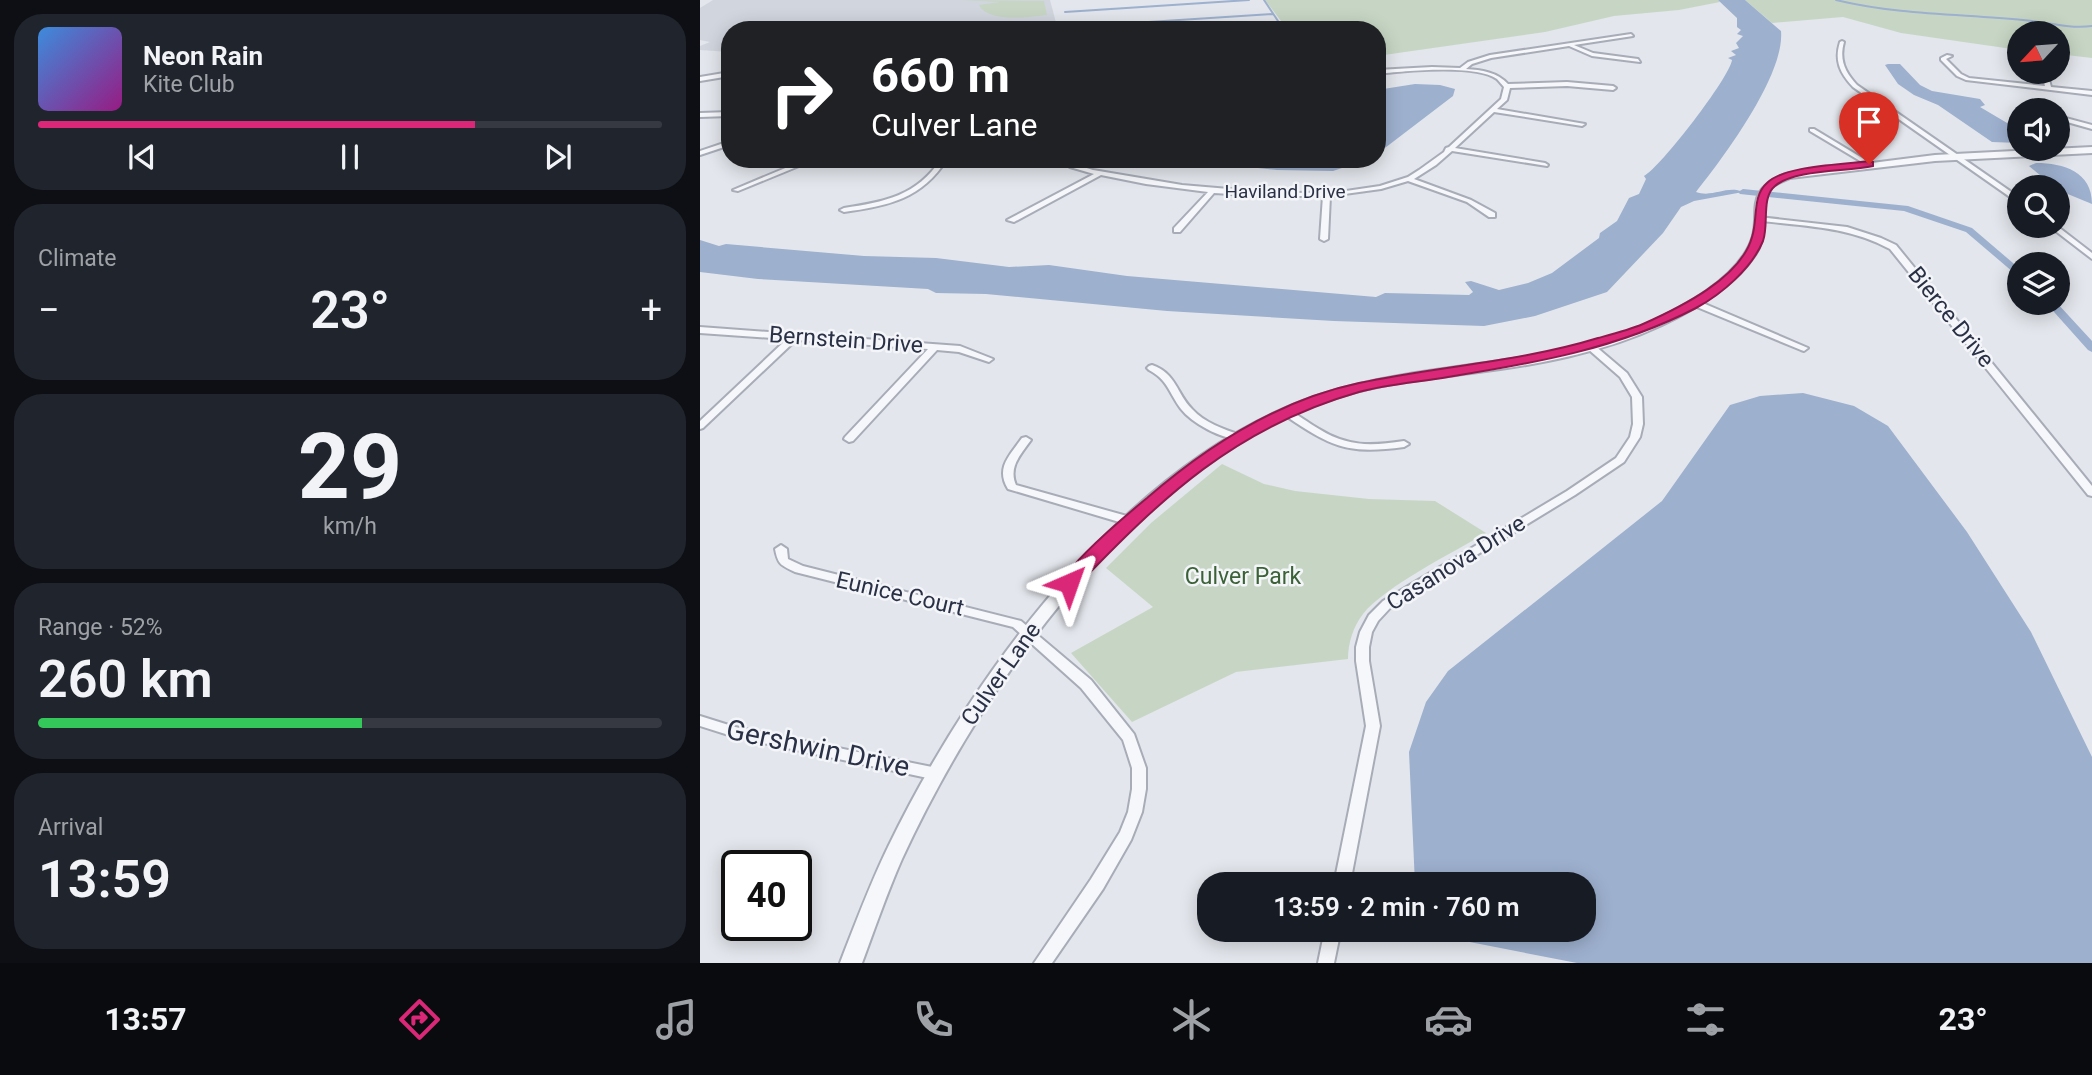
<!DOCTYPE html>
<meta charset="utf-8">
<style>
body{margin:0;font-family:Roboto,sans-serif;background:#20242c;color:#f1f3f6;height:100vh;display:flex;flex-direction:column;font-size:26px;white-space:nowrap}
*{box-sizing:border-box;margin:0}
p{font-size:23px;color:#9ea1a6}
.icon{flex:none;width:38px;height:38px;fill:none;stroke:currentColor;stroke-width:2;stroke-linecap:round;stroke-linejoin:round}
.map{position:relative;flex:1;overflow:hidden}
.panel{display:flex;flex-direction:column;gap:14px;padding:14px;background:#0d0f14;width:700px}
.panel>*{flex:none}
.banner{position:absolute;left:21px;top:21px;width:665px;height:147px;border-radius:28px;box-shadow:0 4px 18px #0003;background:#202124;color:#fff;overflow:hidden}
.needle{width:46px;rotate:244deg}
.tools{position:absolute;left:1307px;top:21px;display:grid;gap:14px}
.tools a{display:grid;place-items:center;width:63px;height:63px;border-radius:50%;background:#171b24;box-shadow:0 4px 18px #0003;font-size:35px}
.speed{position:absolute;left:21px;top:850px;display:flex;gap:14px;font-size:35px;font-weight:700;text-align:center}
.speed>*{display:grid;place-content:center;width:91px;height:91px;border-radius:50%;background:#171b24;box-shadow:0 4px 18px #0003;line-height:1}
.speed .limit{border:4px solid #111;border-radius:10px;background:#fff;color:#111}
.pin{position:absolute;display:grid;place-items:center;width:60px;height:60px;color:#fff;margin:-72px -30px;border-radius:50% 50% 50% 0;rotate:-45deg;box-shadow:0 0 7px #0007}
.pin .icon{rotate:45deg}
.me{position:absolute;width:77px;margin:-38px;rotate:43deg;stroke-linejoin:round;filter:drop-shadow(0 0 5px #0008)}
.turn{display:flex;align-items:center;gap:24px;height:147px;padding:0 35px;font-size:32px}
.turn .icon{width:91px;height:91px;stroke-width:2.5}
.turn b{display:block;font-size:49px;line-height:60px}
.big{font-size:52px;font-weight:600;line-height:1.1}
.panel .widget{flex:1;display:flex;flex-direction:column;justify-content:center;gap:10px;min-width:0;padding:0 24px;border-radius:28px;background:#20242c}
.panel .dial{align-items:center;gap:0}
.dial b{font-size:91px;line-height:1}
.song{display:flex;align-items:center;gap:21px}
.cover{width:84px;height:84px;border-radius:10px;background:linear-gradient(135deg,hsl(210 70% 55%),hsl(310 70% 35%))}
.played{height:7px;border-radius:4px;background:linear-gradient(90deg,#db2777 70%,#363941 70%)}
.keys{display:flex;justify-content:space-around;direction:ltr}
.heat{display:flex;justify-content:space-between;align-items:center;font-size:38px;direction:ltr}
.charge{height:10px;border-radius:5px;background:linear-gradient(90deg,#34c759 52%,#363941 0)}
.trip{position:absolute;left:497px;top:872px;width:399px;height:70px;border-radius:28px;background:#171b24;box-shadow:0 4px 18px #0003;font-weight:600;line-height:70px;text-align:center}
.menu{display:flex;height:112px;justify-content:space-around;align-items:center;background:#090b0e;color:#9ea1a6}
.menu .icon{width:49px;height:49px}
.menu .active{color:#db2777}
.menu b{font-size:32px;color:#f1f3f6}
main{display:flex;flex:1;min-height:0}
.map>svg:first-child{display:block}
.built{fill:#d1d5de}
.green{fill:#c7d6c4}
.water{fill:#9db0ce}
.lines{fill:none;stroke-linecap:round;stroke-linejoin:round}
.stream{stroke:#9db0ce;stroke-width:2}
.canal{fill:#9db0ce;fill-rule:evenodd}
.minor-casing{stroke:#a8acb7;stroke-width:4}
.tertiary-casing{stroke:#a8acb7;stroke-width:4}
.minor{fill:#f6f7fa;fill-rule:evenodd}
.tertiary{fill:#f6f7fa;fill-rule:evenodd}
.route{fill:#db2777;stroke:#8e194d;stroke-width:2}
.labels{text-anchor:middle;dominant-baseline:central;stroke-width:5;stroke-linejoin:round;paint-order:stroke}
.far-street-label{font-size:19px;fill:#2a3146;stroke:#f3f5f9}
.street-label{font-size:23px;fill:#2a3146;stroke:#f3f5f9}
.park-label{font-size:23px;fill:#3a6236;stroke:#f3f5f9}
.near-street-label{font-size:28px;fill:#2a3146;stroke:#f3f5f9}
</style>
<main>
<section class="panel">
<div class="widget">
<div class="song"><i class="cover"></i><div><b>Neon Rain</b><p>Kite Club</p></div></div>
<div class="played"></div>
<div class="keys"><svg class="icon" aria-label="previous" viewBox="0 0 24 24"><path d="M18 5L8 12l10 7zM5 5v14"/></svg><svg class="icon" aria-label="pause" viewBox="0 0 24 24"><path d="M8 5v14M16 5v14"/></svg><svg class="icon" aria-label="next" viewBox="0 0 24 24"><path d="M6 5l10 7-10 7zM19 5v14"/></svg></div>
</div>
<div class="widget"><p>Climate</p>
<div class="heat"><a>−</a><b class="big">23°</b><a>+</a></div>
</div>
<div class="widget dial"><b>29</b><p>km/h</p></div>
<div class="widget"><p>Range · 52%</p><b class="big">260 km</b><div class="charge"></div></div>
<div class="widget"><p>Arrival</p><b class="big">13:59</b></div>
</section>
<div class="map">
<svg width="1392" height="963" viewBox="0 0 1392 963">
<rect width="100%" height="100%" fill="#e3e6ec"/>
<path class="built" d="M13,0H350L358,30H30V52L0,50V46L10,42L0,40V8Z"/>
<path class="green" d="M261,0L344,1L347,15C330,17 288,23 279,5L300,2Z
M565,0H1018L1020,2L979,10L914,16L845,32L677,56V30H588Z
M1045,0H1392V58L1358,54V33H1320L1319,50L1201,33L1143,17L1072,23Z
M522,464L564,484L595,491L669,499L735,501L786,533C754,552 684,587 663,614C653,627 648,643 648,659L536,672L432,722L371,653L453,607L406,568L451,523Z"/>
<path class="water" d="M1018,0H1045L1081,31C1085,75 1024,157 996,192C1013,198 1027,185 1043,192L994,201L981,207L963,233L907,292L835,316L784,326L634,321L467,311L286,294L236,293L228,289L58,279L0,272V240L19,246L26,244L164,256L236,258L309,267L349,265L427,276L676,297L685,293L769,295L773,292L765,282L771,281L799,290L828,283L852,273L899,238L900,233L917,221L929,198L939,194L946,179L944,176C960,168 1030,77 1032,60L1028,58L1036,55L1031,51L1039,48L1036,43L1043,36L1037,34L1041,30L1037,27V18Z
M1188,64H1200L1220,85L1232,91L1280,99L1285,105L1280,107L1319,130V143L1292,142L1238,105L1214,95L1198,84L1185,65Z
M715,84L740,85L755,89L753,96L677,154V90Z
M474,159H669L633,171L577,170Z
M1336,163C1364,163 1392,172 1392,204L1358,190L1329,166Z
M1103,393L1154,406L1188,426L1267,532L1331,632L1392,757V963H877L739,936L735,929H884V884H715L709,752L726,702L748,671L962,501L1030,405L1060,396Z"/>
<g class="lines">
<path class="stream" d="M564,0L584,30
M1136,0C1198,15 1260,14 1323,20C1346,22 1368,29 1392,26
M365,12L549,0
M371,27L573,14
M531,30L582,26"/>
<path class="canal" d="M1043,189L1208,206L1272,228L1320,269V278L1266,232L1204,211L1040,194L1038,192Z
M1346,303H1357L1392,341V352L1388,350Z"/>
<g class="minor-casing">
<path id="minor" d="M931,34L933,36L874,45L893,53L938,59L940,62L892,56L869,46L791,58L772,64L766,69C782,70 797,72 808,84L867,82L913,86L916,88L913,90L867,86L810,88L807,100L797,109L885,124L882,126L794,112L755,148L845,163L848,165L847,166L752,151L736,165L714,179L771,200L795,213V217H789L767,202L708,181L681,189L630,196L628,239L624,241L620,239L623,196H564L514,193L480,232H474V228L508,192L446,184L401,175L314,222L307,220L394,174L370,167L356,159H364L374,164L393,170L482,185L564,192L606,193L646,191L680,186L708,177L719,170L744,152L746,148L749,147L801,99L804,87C803,86 799,81 797,79C775,64 704,71 677,74V70L732,67L760,68L768,62L790,55Z
M1142,41L1144,42C1139,60 1145,72 1157,85L1320,198V204L1153,87C1140,73 1134,61 1140,42Z
M1247,55L1252,56L1246,59L1261,74L1269,78L1345,86L1342,75L1347,72H1352L1348,76L1351,87L1392,91V95L1266,80L1257,76L1241,60V58Z
M30,72V76L0,81V77Z
M30,112V116L0,117V113Z
M1362,117L1392,125V129L1360,120L1359,119Z
M1110,129H1114L1172,164L1167,165L1110,131Z
M30,141V145L0,155V151Z
M107,159H116L38,191L33,190Z
M241,159H247C222,199 188,206 144,212L140,210L144,208C184,202 217,196 241,159Z
M1059,217L1147,227L1181,238L1196,245L1392,486V496L1388,495L1190,249C1150,227 1106,226 1062,221L1058,219Z
M1349,226H1357L1392,253V259Z
M992,301H998L1108,348L1104,351L1101,350L992,305Z
M0,327L260,346L293,359L289,362L259,352L237,350L153,441L149,442L144,439L145,437L228,349L96,340L3,428L0,429V421L87,339L0,333Z
M891,344L894,345L927,373L942,397L943,424L940,437L924,462L875,495L691,607L678,621L672,632L669,647V661L680,726L650,884H634L666,726L656,661V647L660,632L669,615L683,601L867,491L916,458L930,437L933,424L932,397L920,377L888,349V345Z
M452,365C477,374 476,393 492,409C505,423 523,429 541,435L542,437L541,439C522,440 492,423 481,409C469,393 468,380 449,370L447,368L449,366Z
M586,409C598,414 608,423 619,429C648,447 671,446 704,441L709,444L704,447C646,455 630,446 583,414L581,412Z
M326,437L331,440C321,454 308,467 316,485L434,518L436,521L434,524H426L308,489C295,468 310,455 322,438Z
M81,545L87,549L88,559L103,566L321,621L391,680L434,734L446,768V789L442,812L431,840L403,889L352,963H334L391,879L420,832L428,812L432,789V768L423,740L381,688L313,627L95,572C81,565 78,565 75,549Z
M0,716L35,727L237,768L242,770L244,774L242,778L237,780L35,737L0,726Z
M625,929H641L634,963H618Z"/>
</g>
<g class="tertiary-casing">
<path id="tertiary" d="M1392,147V153L1235,161L1090,178C1083,181 1072,184 1068,192C1059,207 1070,232 1055,255C1034,287 996,309 962,325C903,353 836,365 771,373C728,379 684,383 642,396C444,455 285,679 202,859C187,893 175,928 162,963H140C155,924 170,884 188,847C274,669 438,446 636,390C741,360 853,367 953,321C986,305 1028,283 1047,250C1067,216 1037,194 1085,174L1235,155Z"/>
</g>
<use href="#minor" class="minor"/>
<use href="#tertiary" class="tertiary"/>
</g>
<path class="route" d="M1169,161L1173,162V166C1146,172 1095,169 1075,186C1061,197 1069,225 1063,241C1052,268 1022,294 996,308C917,349 835,363 748,377C719,382 687,384 659,392C536,427 462,497 376,587H363L360,583C376,558 424,517 447,498C508,445 579,400 659,383C738,366 820,362 898,338C913,334 929,330 943,324C979,308 1041,278 1052,237C1058,219 1052,196 1067,183C1085,165 1144,165 1169,161Z"/>
<g class="labels">
<g class="far-street-label">
<text x="585" y="191">Haviland Drive</text>
</g>
<g class="street-label">
<text transform="translate(1251 317) rotate(51)">Bierce Drive</text>
<text transform="translate(146 340) rotate(4)">Bernstein Drive</text>
<text transform="translate(756 563) rotate(-32)">Casanova Drive</text>
<text transform="translate(200 594) rotate(13)">Eunice Court</text>
<text transform="translate(301 674) rotate(-55)">Culver Lane</text>
</g>
<g class="park-label">
<text x="543" y="576">Culver Park</text>
</g>
<g class="near-street-label">
<text transform="translate(118 748) rotate(12)">Gershwin Drive</text>
</g>
</g>
</svg>
<div class="tools">
<a><svg class="needle" viewBox="-14 -14 28 28"><path d="M0-13l5 13h-10z" fill="#e53935"/><path d="M0 13l5-13h-10z" fill="#9ea1a6"/></svg></a>
<a><svg class="icon" aria-label="sound" viewBox="0 0 24 24"><path d="M4 9h4l5-4v14l-5-4H4zM17 9q2 3 0 6"/></svg></a>
<a><svg class="icon" aria-label="search" viewBox="0 0 24 24"><circle cx="10" cy="10" r="6"/><path d="M15 15l6 6"/></svg></a>
<a><svg class="icon" aria-label="layers" viewBox="0 0 24 24"><path d="M12 4l9 5-9 5-9-5zM3 14l9 5 9-5"/></svg></a>
</div>
<div class="speed"><div class="limit">40</div></div>
<div class="pin" style="left:1169px;top:164px;background:#d93025"><svg class="icon" aria-label="arrive" viewBox="0 0 24 24"><path d="M6 21V4h12l-3 4 3 4H6"/></svg></div>
<svg class="me" style="left:369px;top:583px" viewBox="-20 -20 40 40"><path d="M0-17L14 15 0 8-14 15z" fill="#db2777" stroke="#fff" stroke-width="4"/></svg>
<div class="trip">13:59 · 2 min · 760 m</div>
<div class="banner">
<div class="turn"><svg class="icon" aria-label="right" viewBox="0 0 24 24"><path d="M7 20v-9h11M14 6l5 5-5 5"/></svg><div><b>660 m</b>Culver Lane</div></div>
</div>
</div>
</main>
<nav class="menu">
<b>13:57</b>
<svg class="icon active" aria-label="directions" viewBox="0 0 24 24"><path d="M12 3l9 9-9 9-9-9zM9 14v-3h6M13 9l2 2-2 2"/></svg>
<svg class="icon" aria-label="music" viewBox="0 0 24 24"><path d="M9 18V5l10-2v13"/><circle cx="6" cy="18" r="3"/><circle cx="16" cy="16" r="3"/></svg>
<svg class="icon" aria-label="phone" viewBox="0 0 24 24"><path d="M5 4h4l2 5-3 2q2 4 5 5l2-3 5 2v4C11 20 4 13 5 4z"/></svg>
<svg class="icon" aria-label="climate" viewBox="0 0 24 24"><path d="M12 3v18M4 7l16 10M4 17L20 7"/></svg>
<svg class="icon" aria-label="car" viewBox="0 0 24 24"><path d="M5 17H2v-5l4-1 3-4h7l3 4 3 1v5h-3M9 17h6M6 11h13"/><circle cx="7" cy="17" r="2"/><circle cx="17" cy="17" r="2"/></svg>
<svg class="icon" aria-label="filters" viewBox="0 0 24 24"><path d="M4 7h16M4 17h16"/><circle cx="9" cy="7" r="2"/><circle cx="15" cy="17" r="2"/></svg>
<b>23°</b>
</nav>
